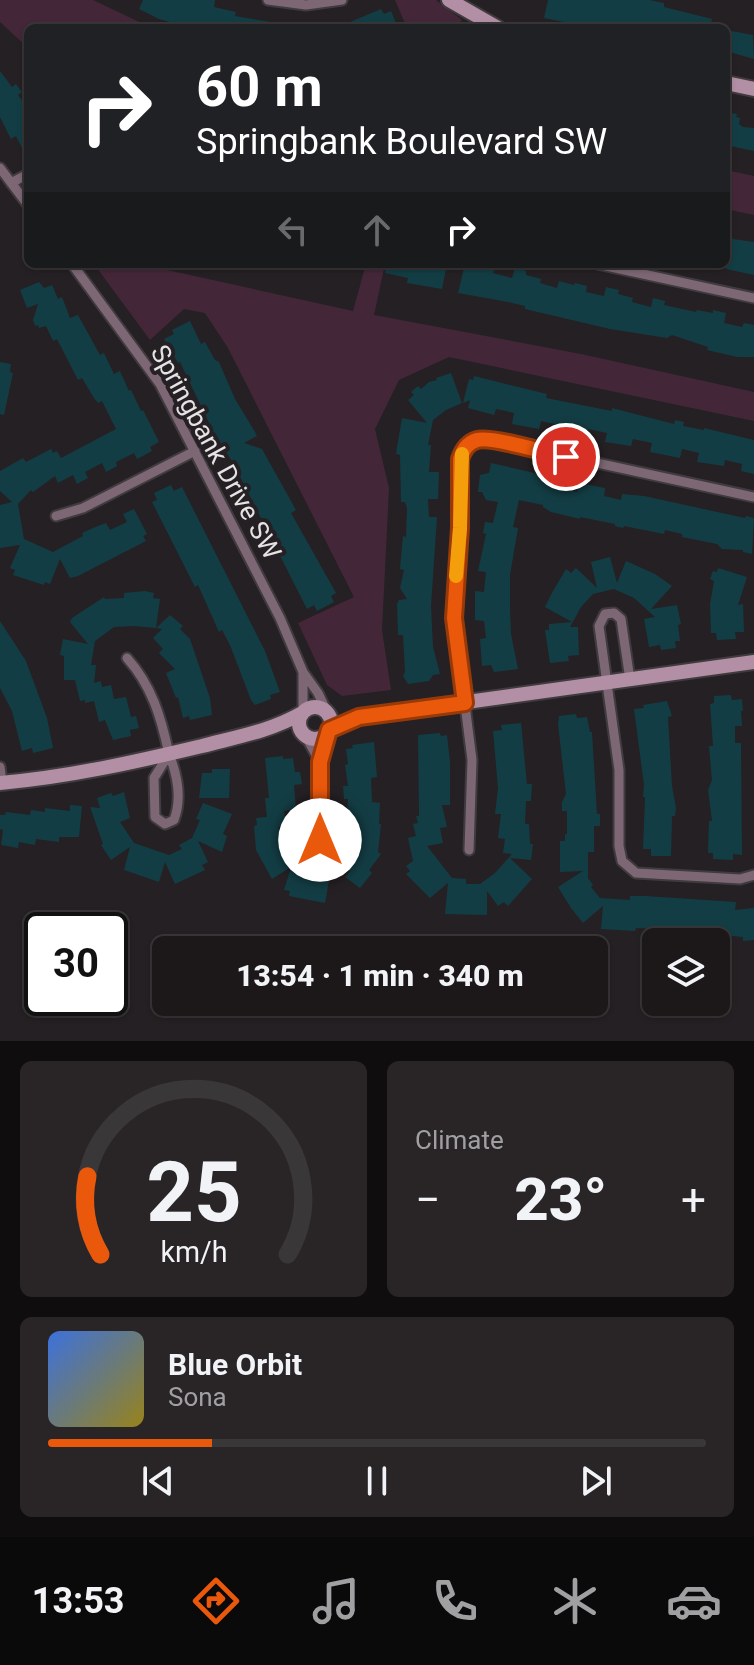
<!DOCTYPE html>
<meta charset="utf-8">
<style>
body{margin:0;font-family:Roboto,sans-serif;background:#292527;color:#f1f3f6;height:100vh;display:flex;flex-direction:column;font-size:30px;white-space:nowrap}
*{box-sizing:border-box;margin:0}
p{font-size:26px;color:#a0a0a2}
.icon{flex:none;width:44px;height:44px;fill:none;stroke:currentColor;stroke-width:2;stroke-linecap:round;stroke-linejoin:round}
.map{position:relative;height:1041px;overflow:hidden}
.panel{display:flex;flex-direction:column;gap:20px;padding:20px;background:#0f0d0e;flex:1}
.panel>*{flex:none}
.hud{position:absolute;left:24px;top:24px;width:706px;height:244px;border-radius:12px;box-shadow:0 2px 6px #0004,0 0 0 2px #3a3739;background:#202124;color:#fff;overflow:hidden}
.buttons{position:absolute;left:642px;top:928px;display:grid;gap:16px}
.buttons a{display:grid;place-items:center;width:88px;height:88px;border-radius:12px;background:#1c181a;box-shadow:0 2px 6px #0004,0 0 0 2px #3a3739;font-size:40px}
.speed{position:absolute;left:24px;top:912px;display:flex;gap:16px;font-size:40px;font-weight:700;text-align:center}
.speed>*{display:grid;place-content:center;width:104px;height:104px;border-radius:50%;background:#1c181a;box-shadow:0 2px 6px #0004,0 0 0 2px #3a3739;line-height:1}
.speed .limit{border:4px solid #111;border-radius:12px;background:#fff;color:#111}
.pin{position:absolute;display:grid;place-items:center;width:68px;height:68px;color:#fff;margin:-34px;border:4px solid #fff;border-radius:50%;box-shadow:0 2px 8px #0007}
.me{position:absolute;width:88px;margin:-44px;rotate:0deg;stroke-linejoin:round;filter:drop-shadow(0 0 6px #0008)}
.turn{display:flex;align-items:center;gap:28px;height:168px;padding:0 40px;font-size:36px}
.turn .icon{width:104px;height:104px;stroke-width:2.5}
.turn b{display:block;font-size:56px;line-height:68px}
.lanes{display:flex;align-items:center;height:76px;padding:0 40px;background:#0003;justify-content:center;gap:40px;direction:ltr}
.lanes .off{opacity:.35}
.big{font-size:60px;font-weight:800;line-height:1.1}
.panel .card{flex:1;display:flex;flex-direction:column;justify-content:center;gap:12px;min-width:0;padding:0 28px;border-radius:12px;background:#292527}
.panel .dial{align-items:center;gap:0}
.dial svg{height:208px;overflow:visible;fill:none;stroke:#3a3739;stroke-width:7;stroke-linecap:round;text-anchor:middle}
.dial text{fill:#f1f3f6;stroke:none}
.song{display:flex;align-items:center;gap:24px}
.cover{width:96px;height:96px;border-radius:12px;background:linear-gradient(135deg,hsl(220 70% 55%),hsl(50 70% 35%))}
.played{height:8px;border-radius:4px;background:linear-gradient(90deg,#ea580c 25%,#3a3739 25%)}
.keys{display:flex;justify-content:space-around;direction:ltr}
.heat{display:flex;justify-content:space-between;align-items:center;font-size:44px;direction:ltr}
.panel .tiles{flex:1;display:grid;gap:20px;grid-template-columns:1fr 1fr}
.card:last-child{grid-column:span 2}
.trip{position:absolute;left:152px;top:936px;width:456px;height:80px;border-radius:12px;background:#1c181a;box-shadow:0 2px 6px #0004,0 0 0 2px #3a3739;font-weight:800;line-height:80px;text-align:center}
.menu{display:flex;height:128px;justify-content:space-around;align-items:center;background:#0b0a0a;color:#a0a0a2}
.menu .icon{width:56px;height:56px}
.menu .current{color:#ea580c}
.menu b{font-size:36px;color:#f1f3f6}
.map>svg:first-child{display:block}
.green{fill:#442639}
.building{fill:#133d44}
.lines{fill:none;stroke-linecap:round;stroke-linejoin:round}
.street-casing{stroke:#403b3e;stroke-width:13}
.secondary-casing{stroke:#403b3e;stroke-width:18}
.street{stroke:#7e6775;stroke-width:9}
.secondary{stroke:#b38fa5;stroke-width:14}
.route-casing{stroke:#983908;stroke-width:20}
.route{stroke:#ea580c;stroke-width:14}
.slow{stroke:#f59e0b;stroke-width:14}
.labels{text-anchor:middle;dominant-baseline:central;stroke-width:8;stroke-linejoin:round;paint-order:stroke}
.street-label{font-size:26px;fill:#e6e3e4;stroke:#252023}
</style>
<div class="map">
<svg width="754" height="1041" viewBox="0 0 754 1041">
<rect width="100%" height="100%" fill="#252023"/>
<path class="green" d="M0,0H93L152,28H28V48L0,22Z
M395,0H436L462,20L457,28H407Z
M726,170L754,176V215L726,209Z
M94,264H140L353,311L366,264H385L374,315L581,354L754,392V421L449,357L399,380L375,429L389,488L382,630L391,690L342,696L327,685L298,623L354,597L228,348L205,313L184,309L150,340Z"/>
<path class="building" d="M143,0H215L214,7L236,12L235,16L277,23L276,28H191L159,19L139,9Z
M548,0H649L664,3V7L712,19L710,28H603L579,23V25L544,18Z
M381,9L384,14L391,11L398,28H336Z
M726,30L753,35L754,59L726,51Z
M0,71L12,87L16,84L22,92L18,95L28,108V160L16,136L11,139L0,117Z
M726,112L737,114L736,117L740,118L739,124L743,127L754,128V151L726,145Z
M726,238L754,242V275L726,269Z
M387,264H447L442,289L407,283L408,278L385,273Z
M465,264L495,266L493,273L512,278L515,268L526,271V275L541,279L540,283L557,288L559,281L574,285L575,283L587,286L586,292L604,296L606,287L619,290L618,294L633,298L632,302L651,307L653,298L665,301L664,305L696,312L697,310L713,313V310L726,313L724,323L742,327L744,323L754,325V357H737L707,350L708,347L672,335L667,338L610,329L525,309V306L508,302L458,293Z
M39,282L44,288L52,285L58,299L62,297L70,318L78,315L100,355L104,353L114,374L120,371L129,391L131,390L141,411L143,410L159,442L150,447L152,451L137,459L134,453L116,462L117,466L106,472L102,463L85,472L88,478L77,484L73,475L58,483L55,476L33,492L31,490L18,504L24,539L53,552L83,536L82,533L93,528L106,523L110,530L127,522L123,514L134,509L147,534L143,536L146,541L78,576L70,578L60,559L50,584L45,582L44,585L13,575L15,570L10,568L20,545L0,548V505L12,502L0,491V471L23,458L26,462L51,449L53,453L57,451L61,458L116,429L102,401L98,403L94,398L82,378L78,380L57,339L53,341L46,326L39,328L38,325L35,326L33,320L38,304L27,308L20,290Z
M190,321L201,344L205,342L215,360L219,362L235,399L255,432L257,436L244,443L262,449L296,510L291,513L336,593L331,596L334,602L317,611L314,605L307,609L234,465L222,445L220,446L180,362L178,363L164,339L174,334L172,330Z
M0,362L11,364L10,372L13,373L4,415L0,414Z
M451,373L462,403L446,410L433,420L428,445H431L429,472H439L438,499H428L429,517H437L431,606L433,647L440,674L433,675L429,681L408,684L403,676L405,672L403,635H398L397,604L399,600L407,599L400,588L404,570L400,569L403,536L406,537L407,508L405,502H401L400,455L396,454L397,447L402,418L427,423L408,400L414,395L411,392L418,386L421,389L429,382L437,380L436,378Z
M474,376L547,394L546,398L612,411V408L674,424L675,420L684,422L683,426L704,430V428L754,440V474L741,471L742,464L725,460L724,466L697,462L699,453L682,449L680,458L650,452L652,443L633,439L631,446L605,442L607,433L588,429L586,438L558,431L559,425L541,421L539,429L512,424L514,413L496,409L494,415L468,408L470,400L463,403L469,379L473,380Z
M491,463L561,479L560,488L577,492L579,483L605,488L604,496L621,500L622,494L644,496L745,518L746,516L754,518L752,554L743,552V550L722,549L717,544L682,537V534L665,530L664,534L624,526L623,528L615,526V524L580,517V519L551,512L543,507V505L519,500L513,527L518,528L510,575V609L511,634L518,669L494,672L491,665L482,666L480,639L486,638L484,621L475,620V591L484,592L486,572L478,571L486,534L483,533L485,522L493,523L498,502L486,500L482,492H478L480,475L489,473Z
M171,485L174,491L182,487L265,651L280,692L270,695L271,699L255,705L251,700L230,645L222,630L219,632L198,585L195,587L152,502L157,500L154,493Z
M610,557L617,583L626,561L655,574L672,586L651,609L677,605L681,624L678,625L680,641H675L676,648L661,650L660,645L649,647L644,619L655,617L634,598L614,589L593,594L581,607L570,627H578L579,655L568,656L569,661L550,663L545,630H549V624L572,622L545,607L553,591L566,569L571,573L576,568L597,588L591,562Z
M718,568L747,577L738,605L743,604L744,632H735L736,639L717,640L716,633H711L710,604L714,581L710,579L713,571L717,572Z
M145,591L154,593L153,598L160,599L156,628L134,626L114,627L95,641L91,665H96L94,683L101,681L102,687L111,685L114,699L126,697L131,717L136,716L139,728L130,730L131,736L113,740L105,720L99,722L94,701L85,703V700L80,701L75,680H64V656L60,655L63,639L88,644L70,622L72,618L104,597L105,599L124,598V593Z
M170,615L183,626L180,629L190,639L210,698L212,715L190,720L189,716L183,718L178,697L176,698L166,673L175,669L159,653L163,649L153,638L162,629L156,628Z
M0,621L26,661L47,718L53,748L33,753L32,748L22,751L12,711L0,688Z
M731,695L732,700L742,699L743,711H741L742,726H735V743H741L742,855L733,854V860L713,859V853H708L709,821H712L708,790L712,780L709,746H713L710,704L714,703V696Z
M667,701L672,716L668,717L672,786L676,808L675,816H672L671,856H651V849H643L645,797H643L644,785L634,709L644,708L643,705Z
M576,714L577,718L587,717L590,732H592L597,814H600V826H594V852H588V878L593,885L591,887L600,898L630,900V896H645L736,902L735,910L754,908V940L743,941V937L659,929L636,928L635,931L601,929L603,906L583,923L571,908L558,887L583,871L560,872V841H565V834H567V811H562V802L566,794L558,724L559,716Z
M521,723L527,784H532L531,801H526L525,824H529L530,844H533L531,860L510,858L532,879L508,906L504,902L498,906L487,891V915L445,914L448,883L430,898L406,874L410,871L406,866L413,861L408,838L416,836L413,824L418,823L416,816H419L418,735L440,733L441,736L447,735L450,762V805H442L447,827L440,828L443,843L427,846L452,878L466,879V884H480L495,873L512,854L503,853L505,839L498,838L501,814H495L498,788L493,731L502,730L501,725Z
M374,742L377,777L371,778L372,802L380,803L379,824H381L378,852L381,854L369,870L372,873L360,888L345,877L350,871L339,862L361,833L348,832L351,813H347L348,799H344L343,786H348L345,765L348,764L346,749L353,748L352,745Z
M283,756V759L293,758L295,772H300L302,784L294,785L296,809L284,811L287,826L278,827L287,846L285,847L295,863L323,870L322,880L329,881L325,903L289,896L290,891L284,890L291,867L272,879L256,850L254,826L257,825L256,818L267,817L265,798H269L265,758Z
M212,769H230L229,798H199L202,773H212Z
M124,792L130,818L120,822L134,843L169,855L182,849L179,845L192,838L200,820L196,819L203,803L232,814L223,834L227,836L222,852L198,841L208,862L202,865L205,870L175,884L165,862L159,882L124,870L130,847L111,860L101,845L103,844L90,807L100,808L97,798L111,793L113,796Z
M70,805L82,806L79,837H59V842L36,839L35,845L19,842L18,848L1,845L3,830L0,829V815H5L6,812L30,815L31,810L45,812V808L70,811Z"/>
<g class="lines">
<g class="street-casing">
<path id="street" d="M268,0L306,5L342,0
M0,168L28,205
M11,183L28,174
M72,264L160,384L280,618L303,672L318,693L326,710
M597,264L754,298
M56,516L83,508L195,451
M127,658C152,686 161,717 169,754
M303,672V711
M630,680L621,619L614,613L605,614L599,626L619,770V846L622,861L636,873L740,879L754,875
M305,735L320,762
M169,754C177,774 182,799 174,820L165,824L155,817L154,778Z
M0,767L2,783
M320,840V762L327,734
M469,850L472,760L454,618L460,528V459L466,446L479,440L487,439L754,497"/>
</g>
<g class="secondary-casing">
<path id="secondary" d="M449,0L498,28
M726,83L754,89
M299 723a16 16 0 1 1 32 0a16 16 0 1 1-32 0Z
M329,730L359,717L754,662
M0,783C69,777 135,762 202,746C236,737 271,731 302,713"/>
</g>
<use href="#street" class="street"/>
<use href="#secondary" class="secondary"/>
</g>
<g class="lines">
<g class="route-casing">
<path id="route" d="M320,840V762L329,730L359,717L465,703L454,618L460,528V459C463,450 467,443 477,440C491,436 548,453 566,457"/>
</g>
<use href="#route" class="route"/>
<path class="slow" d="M456,576L460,528L462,454"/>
</g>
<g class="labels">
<g class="street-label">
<text transform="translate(216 452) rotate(61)">Springbank Drive SW</text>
</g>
</g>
</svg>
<div class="buttons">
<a><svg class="icon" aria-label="layers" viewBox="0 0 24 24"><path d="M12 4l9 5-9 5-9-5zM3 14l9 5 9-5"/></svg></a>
</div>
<div class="speed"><div class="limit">30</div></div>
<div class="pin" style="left:566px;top:457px;background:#d93025"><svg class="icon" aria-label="arrive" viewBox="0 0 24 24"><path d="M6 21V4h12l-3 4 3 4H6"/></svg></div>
<svg class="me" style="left:320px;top:840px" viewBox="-20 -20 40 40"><circle r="19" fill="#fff"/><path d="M0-13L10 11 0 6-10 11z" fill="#ea580c"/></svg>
<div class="trip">13:54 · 1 min · 340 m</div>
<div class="hud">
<div class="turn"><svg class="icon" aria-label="right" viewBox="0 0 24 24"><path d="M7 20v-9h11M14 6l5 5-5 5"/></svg><div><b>60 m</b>Springbank Boulevard SW</div></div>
<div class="lanes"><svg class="icon off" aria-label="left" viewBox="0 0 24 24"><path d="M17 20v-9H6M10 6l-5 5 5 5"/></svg><svg class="icon off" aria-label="ahead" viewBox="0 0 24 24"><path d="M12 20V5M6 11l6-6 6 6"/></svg><svg class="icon" aria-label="right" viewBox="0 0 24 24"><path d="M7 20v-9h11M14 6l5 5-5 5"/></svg></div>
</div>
</div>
<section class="panel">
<div class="tiles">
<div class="card dial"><svg viewBox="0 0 100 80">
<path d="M14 69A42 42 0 1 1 86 69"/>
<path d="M14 69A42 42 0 0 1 9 39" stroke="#ea580c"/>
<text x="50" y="56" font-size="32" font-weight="700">25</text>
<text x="50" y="72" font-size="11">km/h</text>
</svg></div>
<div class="card"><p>Climate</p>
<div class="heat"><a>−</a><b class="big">23°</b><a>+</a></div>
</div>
<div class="card">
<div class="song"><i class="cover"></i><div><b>Blue Orbit</b><p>Sona</p></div></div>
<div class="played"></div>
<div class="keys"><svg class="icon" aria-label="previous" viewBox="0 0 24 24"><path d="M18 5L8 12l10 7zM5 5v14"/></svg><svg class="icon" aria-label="pause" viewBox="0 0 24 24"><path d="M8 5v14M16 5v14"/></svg><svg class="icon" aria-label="next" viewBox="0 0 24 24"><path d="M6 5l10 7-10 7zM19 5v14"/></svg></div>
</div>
</div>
</section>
<nav class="menu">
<b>13:53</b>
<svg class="icon current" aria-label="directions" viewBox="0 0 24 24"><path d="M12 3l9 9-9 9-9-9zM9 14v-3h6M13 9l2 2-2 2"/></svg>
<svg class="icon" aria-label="music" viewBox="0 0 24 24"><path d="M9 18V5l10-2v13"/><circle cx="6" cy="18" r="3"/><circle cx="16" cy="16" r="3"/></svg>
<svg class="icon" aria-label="phone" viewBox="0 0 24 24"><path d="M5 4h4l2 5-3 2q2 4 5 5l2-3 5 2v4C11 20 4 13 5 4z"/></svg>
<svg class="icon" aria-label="climate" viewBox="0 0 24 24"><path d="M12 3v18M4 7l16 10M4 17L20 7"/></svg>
<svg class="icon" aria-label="car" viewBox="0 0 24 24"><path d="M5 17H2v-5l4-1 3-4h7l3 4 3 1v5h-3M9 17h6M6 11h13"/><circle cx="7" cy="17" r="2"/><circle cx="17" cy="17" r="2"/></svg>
</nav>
